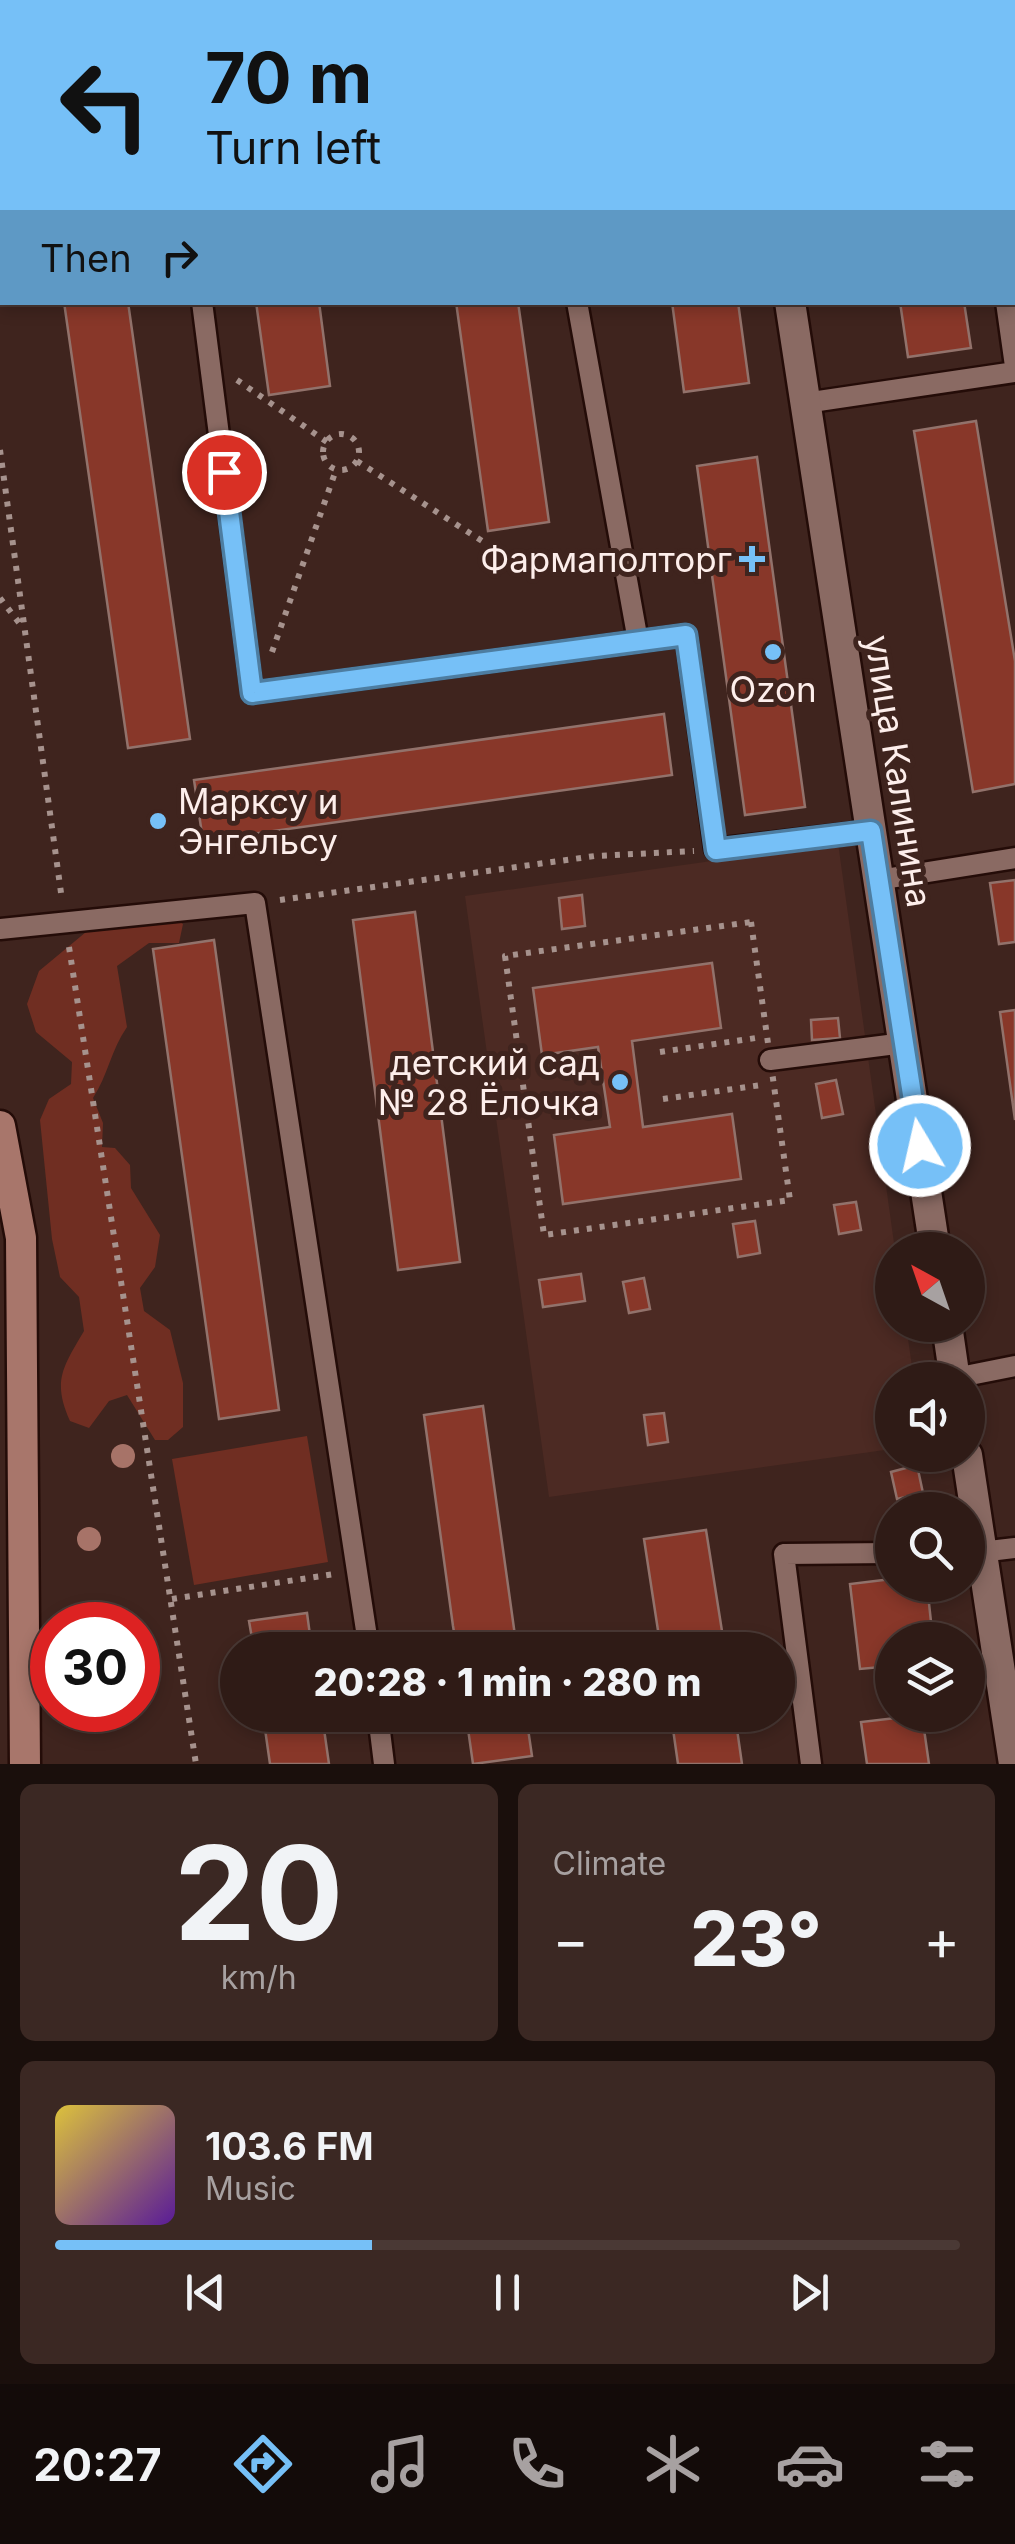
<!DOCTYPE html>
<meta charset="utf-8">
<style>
body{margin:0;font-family:Inter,sans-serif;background:#3b2823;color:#f1f3f6;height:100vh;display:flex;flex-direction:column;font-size:38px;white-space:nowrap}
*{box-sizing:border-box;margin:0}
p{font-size:32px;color:#a7a1a1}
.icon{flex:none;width:55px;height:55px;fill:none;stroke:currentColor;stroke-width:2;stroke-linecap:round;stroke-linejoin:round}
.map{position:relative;height:1764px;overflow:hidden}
.panel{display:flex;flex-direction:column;gap:20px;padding:20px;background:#1a0f0c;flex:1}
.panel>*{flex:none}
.guide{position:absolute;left:0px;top:0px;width:1015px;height:305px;box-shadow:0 5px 15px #0003,0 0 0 2px #4a3935;background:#76c0f7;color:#111;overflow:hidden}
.needle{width:65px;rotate:320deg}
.fabs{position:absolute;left:875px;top:1232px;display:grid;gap:20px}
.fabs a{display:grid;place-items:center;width:110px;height:110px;border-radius:50%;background:#2f1b16;box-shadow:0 5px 15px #0003,0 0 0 2px #4a3935;font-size:50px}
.speed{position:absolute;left:30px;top:1602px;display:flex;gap:20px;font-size:50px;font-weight:700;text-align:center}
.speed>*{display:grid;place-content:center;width:130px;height:130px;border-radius:50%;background:#2f1b16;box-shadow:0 5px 15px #0003,0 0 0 2px #4a3935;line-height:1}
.speed .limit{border:15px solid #d22;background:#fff;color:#111}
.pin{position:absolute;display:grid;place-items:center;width:85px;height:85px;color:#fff;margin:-42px;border:5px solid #fff;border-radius:50%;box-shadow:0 2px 10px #0007}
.me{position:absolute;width:110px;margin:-55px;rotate:351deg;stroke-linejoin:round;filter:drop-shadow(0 0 8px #0008)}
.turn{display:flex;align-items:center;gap:35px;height:210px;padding:0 40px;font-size:45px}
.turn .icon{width:130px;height:130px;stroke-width:2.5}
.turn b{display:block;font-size:70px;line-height:85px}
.then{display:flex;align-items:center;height:95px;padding:0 40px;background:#0003;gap:20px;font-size:38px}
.big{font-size:75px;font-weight:800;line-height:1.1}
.panel .card{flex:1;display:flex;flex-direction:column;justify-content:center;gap:15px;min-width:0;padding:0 35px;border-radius:15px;background:#3b2823}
.panel .dial{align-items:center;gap:0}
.dial b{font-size:130px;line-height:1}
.song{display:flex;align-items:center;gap:30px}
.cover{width:120px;height:120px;border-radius:15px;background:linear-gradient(135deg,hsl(50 70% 55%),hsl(270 70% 35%))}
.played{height:10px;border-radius:5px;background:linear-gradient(90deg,#76c0f7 35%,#4a3935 35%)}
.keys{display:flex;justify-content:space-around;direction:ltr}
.heat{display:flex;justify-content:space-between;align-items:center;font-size:55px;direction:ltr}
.panel .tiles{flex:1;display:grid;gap:20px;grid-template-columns:1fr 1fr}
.card:last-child{grid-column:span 2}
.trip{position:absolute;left:220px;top:1632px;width:575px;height:100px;border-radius:50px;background:#2f1b16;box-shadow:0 5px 15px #0003,0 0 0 2px #4a3935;font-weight:800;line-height:100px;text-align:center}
.menu{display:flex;height:160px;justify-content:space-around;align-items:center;background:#130b09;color:#a7a1a1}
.menu .icon{width:70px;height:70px}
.menu .active{color:#76c0f7}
.menu b{font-size:45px;color:#f1f3f6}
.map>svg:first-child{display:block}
.built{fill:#4c2a23}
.green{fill:#702e22}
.building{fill:#883729;stroke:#92726b;stroke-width:2.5}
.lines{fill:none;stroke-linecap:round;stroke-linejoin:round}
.lane-casing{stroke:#240c08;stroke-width:25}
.street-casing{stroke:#240c08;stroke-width:35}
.secondary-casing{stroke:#240c08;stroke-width:35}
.path{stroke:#a6928d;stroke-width:6;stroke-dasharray:5 8;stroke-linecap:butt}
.lane{stroke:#8a6a63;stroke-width:20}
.street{stroke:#8a6a63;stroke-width:30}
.secondary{stroke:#a8766b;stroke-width:30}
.tree{fill:#a77368}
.route-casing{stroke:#4d7da1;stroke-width:25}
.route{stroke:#76c0f7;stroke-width:18}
.poi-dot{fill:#76c0f7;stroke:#3f241e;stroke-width:4}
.labels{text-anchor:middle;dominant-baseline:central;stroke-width:10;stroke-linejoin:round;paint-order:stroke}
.poi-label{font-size:35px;fill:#fdeeeb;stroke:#3f241e;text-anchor:end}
.street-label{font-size:35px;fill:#fdeeeb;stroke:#3f241e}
</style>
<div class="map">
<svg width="1015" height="1764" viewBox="0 0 1015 1764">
<rect width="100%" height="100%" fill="#3f241e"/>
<path class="built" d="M838,843L895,1250L892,1325H906L914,1380H892V1449L549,1497L465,896Z"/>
<path class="green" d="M173,918L183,924L179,943H149L117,966L127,1027C111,1050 108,1075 93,1098L103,1123L102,1147L115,1148L130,1165L131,1188L160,1235L155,1267L140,1288L144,1311L170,1330L183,1383V1427L168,1440H155L127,1395L109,1401L89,1428L70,1421C52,1381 63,1367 84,1331L79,1297L60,1277L52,1239L40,1120L49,1099L71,1084L72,1062L36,1032L27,1004L39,971L86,932Z
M307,1436L328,1562L194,1585L172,1459Z"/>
<path class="building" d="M64,302H128L190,739L128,748Z
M256,302H319L330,386L269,395Z
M456,302H518L549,522L488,531Z
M672,302H738L749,383L684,392Z
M900,302H964L971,348L908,357Z
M976,421L1015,661V784L973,792L914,431Z
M757,457L805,807L745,815L697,466Z
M664,714L672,775L203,841L194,780Z
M1015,880V942L999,944L990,883Z
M582,895L585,926L562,929L559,898Z
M415,912L460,1262L398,1270L353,920Z
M214,940L279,1410L219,1419L153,949Z
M712,963L721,1028L632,1041L643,1127L732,1114L741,1179L563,1204L554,1135L610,1127L598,1047L542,1055L533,988Z
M1015,1010V1120L1000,1012Z
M838,1018L840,1038L812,1040L811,1020Z
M836,1080L843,1114L822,1118L816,1084Z
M856,1202L861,1230L839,1234L834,1205Z
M755,1221L760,1253L738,1257L733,1224Z
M581,1274L585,1301L543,1307L539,1280Z
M644,1278L650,1309L629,1313L623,1282Z
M483,1406L517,1650H457L453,1626L424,1415Z
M664,1413L668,1442L648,1445L644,1415Z
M917,1465L923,1493L897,1499L891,1472Z
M706,1530L725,1650H661L644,1539Z
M892,1579V1585H927L933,1640H892V1666L860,1669L850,1584Z
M307,1613L312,1650H254L249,1621Z
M263,1715H322L329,1764H270Z
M466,1715H526L532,1756L473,1764Z
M671,1715H735L742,1764H678Z
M922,1715L929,1764H867L861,1722Z"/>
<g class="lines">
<g class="lane-casing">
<path id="lane" d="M164,0V2
M522,0V2
M961,0V2
M202,302L252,693L686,635L715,849L871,831
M577,302L638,641
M1006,302L1015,366
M805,403L1015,372
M878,880L1015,858
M0,929L255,903L369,1650
M770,1060L904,1043
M955,1378L1015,1366
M972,1553L1015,1548
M378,1715L384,1764
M811,1764L784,1554L892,1553"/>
</g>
<g class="street-casing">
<path id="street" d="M743,0V2
M790,302L935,1250
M947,1325L955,1380
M967,1455L1014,1764"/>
</g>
<g class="secondary-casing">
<path id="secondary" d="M90,2L118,0
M0,11L2,10
M0,1126L21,1238L25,1764"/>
</g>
<path class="path" d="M237,380L327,442
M323 452a18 18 0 1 1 36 0a18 18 0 1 1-36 0Z
M0,450L62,900
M357,461L512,560
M0,598L20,624
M272,652L336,470
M280,900L595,856L694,851
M751,922L790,1200L544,1235L505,956Z
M69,947L196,1764
M660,1052L756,1038
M663,1099L761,1085
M172,1599L334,1574"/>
<use href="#lane" class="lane"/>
<use href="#street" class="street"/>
<use href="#secondary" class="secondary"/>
</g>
<g class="tree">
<circle cx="123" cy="1456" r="12"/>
<circle cx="89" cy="1539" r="12"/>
</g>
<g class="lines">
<g class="route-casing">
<path id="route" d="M224,472L252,693L686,635L716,850L871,831L920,1146"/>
</g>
<use href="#route" class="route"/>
</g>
<g class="poi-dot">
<path d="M747 544h10v10h10v10h-10v10h-10v-10h-10v-10h10z"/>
<circle cx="773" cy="652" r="10"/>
<circle cx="158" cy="821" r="10"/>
<circle cx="620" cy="1082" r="10"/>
</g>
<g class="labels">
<g class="poi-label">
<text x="732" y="559">Фармаполторг</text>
<text x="773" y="689" text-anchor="middle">Ozon</text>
<text x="178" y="801" text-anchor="start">Марксу и<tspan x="178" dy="40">Энгельсу</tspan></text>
<text x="600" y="1062">детский сад<tspan x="600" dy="40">№ 28 Ёлочка</tspan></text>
</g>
<g class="street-label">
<text transform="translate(899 771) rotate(81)">улица Калинина</text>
</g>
</g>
</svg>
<div class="fabs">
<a><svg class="needle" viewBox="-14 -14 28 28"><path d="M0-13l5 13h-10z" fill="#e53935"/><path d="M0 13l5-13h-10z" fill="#a7a1a1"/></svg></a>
<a><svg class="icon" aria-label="sound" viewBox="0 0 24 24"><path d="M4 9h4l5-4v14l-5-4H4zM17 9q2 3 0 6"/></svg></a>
<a><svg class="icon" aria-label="search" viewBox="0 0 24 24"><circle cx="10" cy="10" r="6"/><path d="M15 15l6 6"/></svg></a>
<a><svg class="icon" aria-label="layers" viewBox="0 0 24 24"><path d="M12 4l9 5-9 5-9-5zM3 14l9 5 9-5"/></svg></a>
</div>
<div class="speed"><div class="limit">30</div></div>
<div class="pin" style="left:224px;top:472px;background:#d93025"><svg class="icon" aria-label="arrive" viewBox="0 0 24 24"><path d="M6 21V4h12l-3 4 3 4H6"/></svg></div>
<svg class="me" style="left:920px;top:1146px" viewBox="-20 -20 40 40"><circle r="17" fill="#76c0f7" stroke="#fff" stroke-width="3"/><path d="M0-11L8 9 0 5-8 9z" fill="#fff"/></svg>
<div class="trip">20:28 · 1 min · 280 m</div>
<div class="guide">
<div class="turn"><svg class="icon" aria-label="left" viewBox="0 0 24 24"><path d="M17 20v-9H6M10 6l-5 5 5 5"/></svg><div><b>70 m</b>Turn left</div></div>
<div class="then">Then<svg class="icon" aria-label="right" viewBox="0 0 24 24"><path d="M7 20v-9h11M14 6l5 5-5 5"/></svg></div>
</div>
</div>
<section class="panel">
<div class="tiles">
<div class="card dial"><b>20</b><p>km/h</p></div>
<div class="card"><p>Climate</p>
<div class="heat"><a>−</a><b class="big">23°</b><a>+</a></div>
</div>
<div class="card">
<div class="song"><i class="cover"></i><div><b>103.6 FM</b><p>Music</p></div></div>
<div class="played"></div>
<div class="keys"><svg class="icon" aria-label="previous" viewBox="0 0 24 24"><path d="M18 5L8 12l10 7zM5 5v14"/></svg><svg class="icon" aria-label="pause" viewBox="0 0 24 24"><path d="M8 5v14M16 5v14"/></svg><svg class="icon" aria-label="next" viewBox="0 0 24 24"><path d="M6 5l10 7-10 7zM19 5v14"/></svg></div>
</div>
</div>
</section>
<nav class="menu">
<b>20:27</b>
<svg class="icon active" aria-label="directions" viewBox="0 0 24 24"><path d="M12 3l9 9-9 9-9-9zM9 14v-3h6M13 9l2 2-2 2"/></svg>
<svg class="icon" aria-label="music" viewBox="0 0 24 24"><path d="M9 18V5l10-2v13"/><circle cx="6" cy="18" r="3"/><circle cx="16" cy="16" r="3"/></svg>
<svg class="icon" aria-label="phone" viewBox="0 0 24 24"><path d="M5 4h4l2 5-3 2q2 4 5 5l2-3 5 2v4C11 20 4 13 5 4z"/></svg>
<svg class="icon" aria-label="climate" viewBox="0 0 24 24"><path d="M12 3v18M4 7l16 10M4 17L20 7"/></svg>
<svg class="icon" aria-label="car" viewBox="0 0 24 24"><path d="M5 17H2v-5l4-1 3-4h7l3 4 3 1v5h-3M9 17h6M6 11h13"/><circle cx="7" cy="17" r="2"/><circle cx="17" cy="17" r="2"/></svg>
<svg class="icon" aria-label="filters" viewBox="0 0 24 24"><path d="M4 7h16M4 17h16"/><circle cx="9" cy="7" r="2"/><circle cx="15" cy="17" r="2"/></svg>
</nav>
